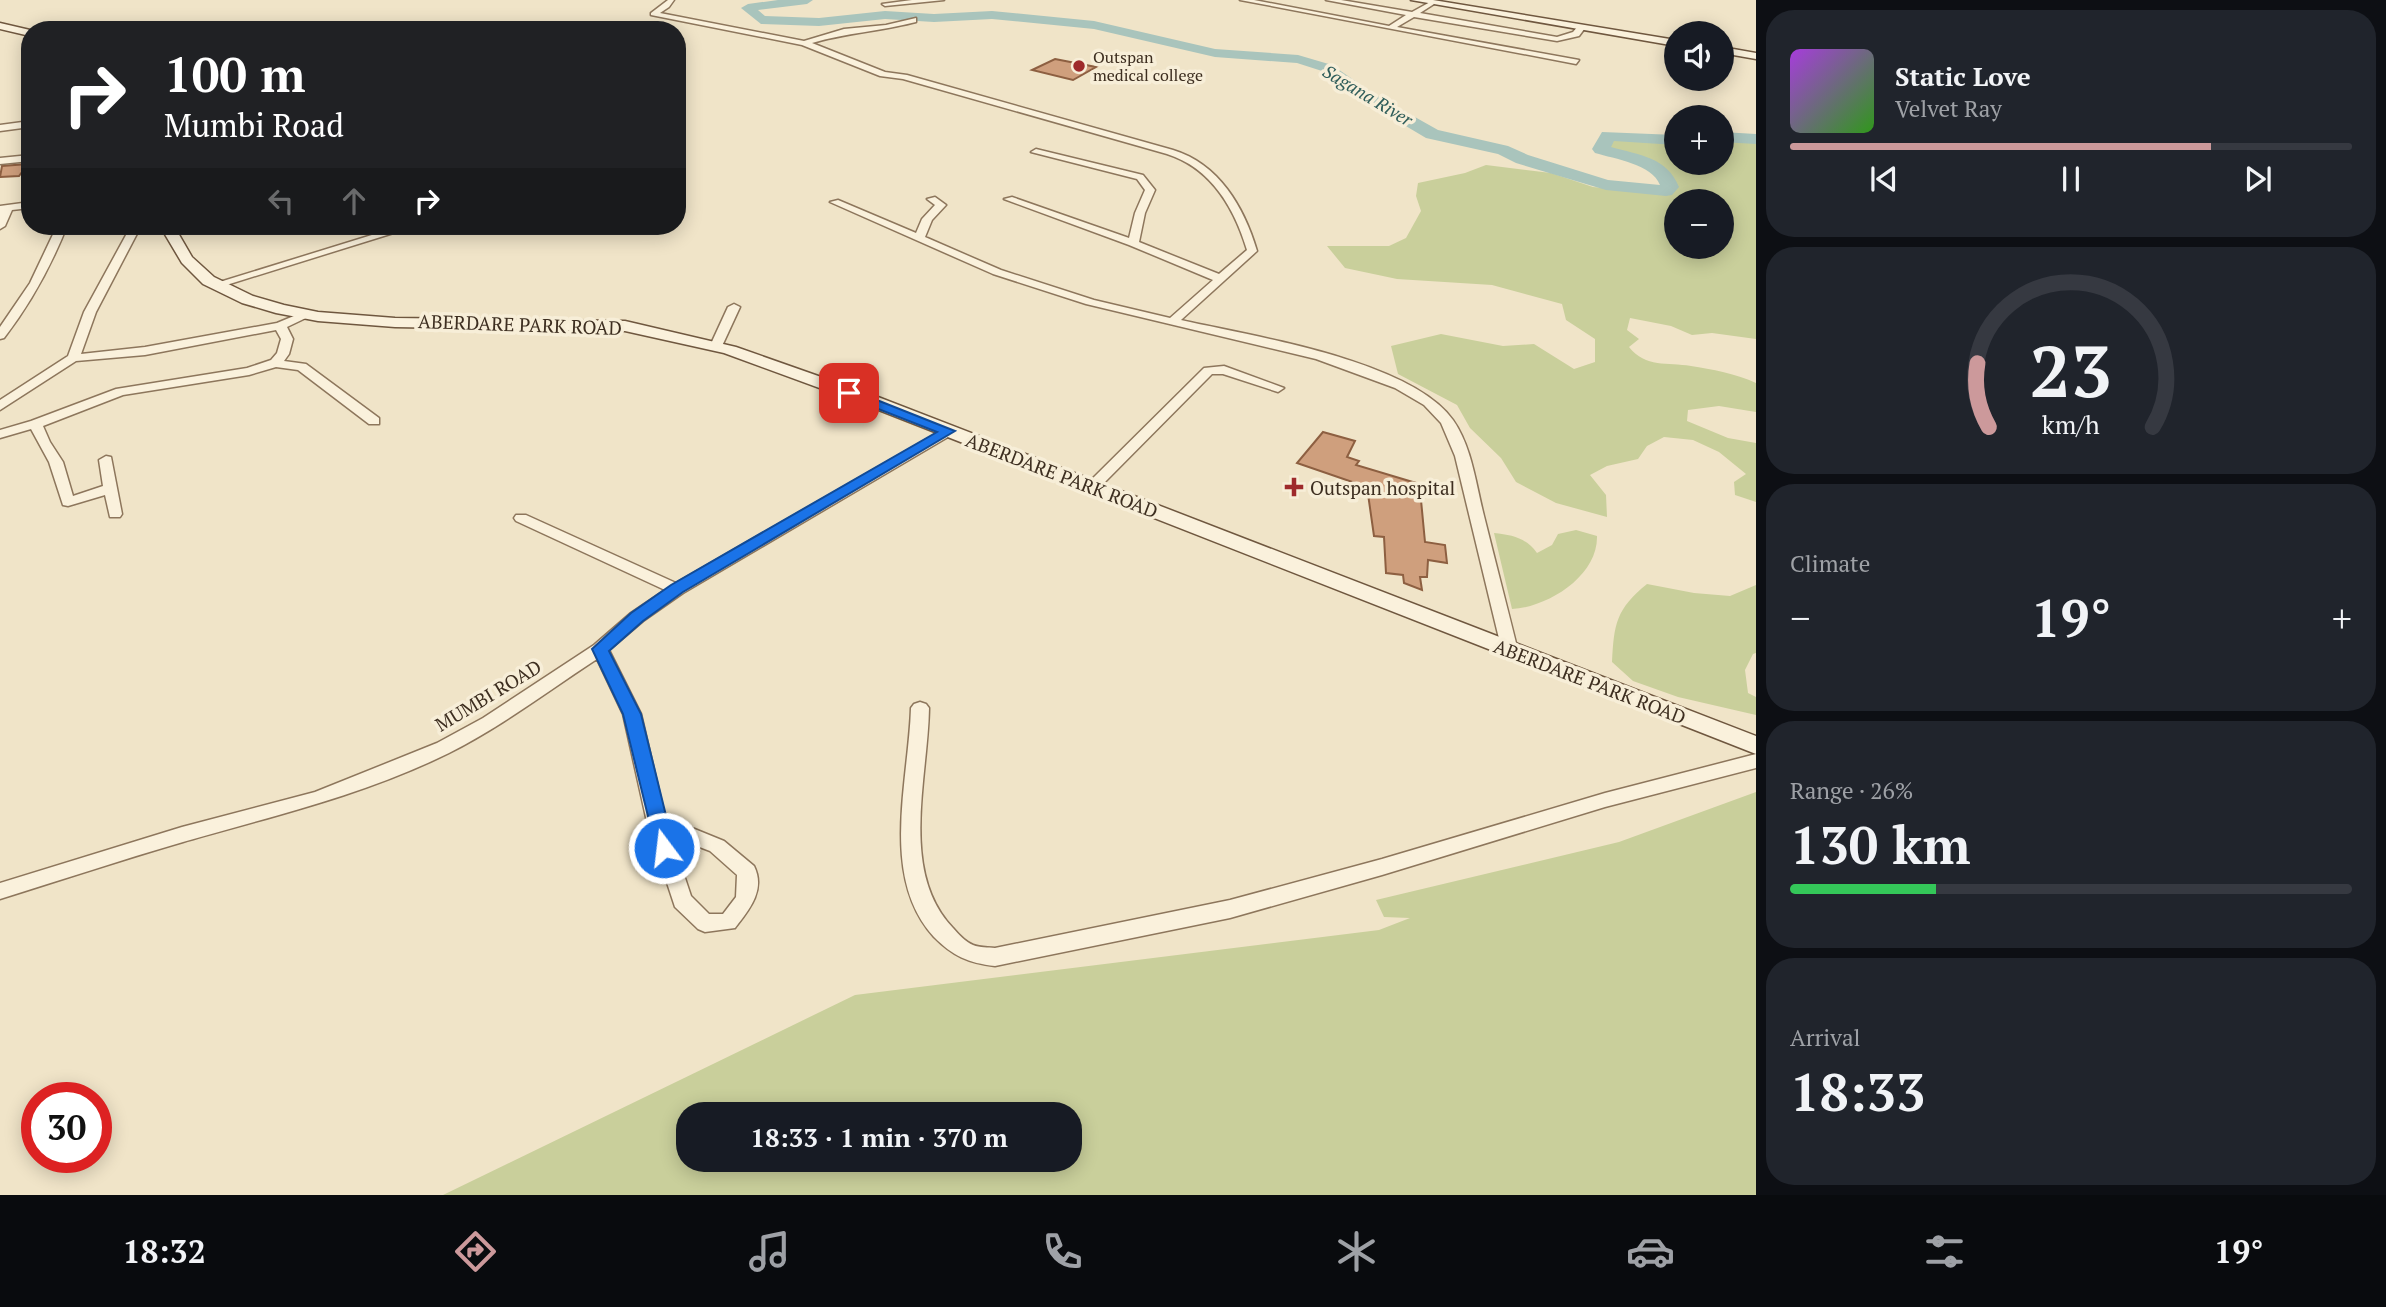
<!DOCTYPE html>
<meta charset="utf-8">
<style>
body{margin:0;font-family:"PT Serif",serif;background:#20242c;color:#f1f3f6;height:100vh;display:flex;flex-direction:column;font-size:26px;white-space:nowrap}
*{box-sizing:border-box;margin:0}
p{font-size:23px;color:#9ea1a6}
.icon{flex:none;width:38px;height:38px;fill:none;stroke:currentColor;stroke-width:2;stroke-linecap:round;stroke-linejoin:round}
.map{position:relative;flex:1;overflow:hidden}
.sheet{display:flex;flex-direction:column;gap:10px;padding:10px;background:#0d0f14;width:630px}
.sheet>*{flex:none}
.banner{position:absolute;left:21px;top:21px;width:665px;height:214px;border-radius:28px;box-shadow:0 4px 18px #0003;background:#202124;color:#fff;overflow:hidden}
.fabs{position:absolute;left:1664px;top:21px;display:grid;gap:14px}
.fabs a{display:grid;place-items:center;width:70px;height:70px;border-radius:50%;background:#171b24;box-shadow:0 4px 18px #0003;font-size:35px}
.speed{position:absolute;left:21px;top:1082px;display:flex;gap:14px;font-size:35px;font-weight:700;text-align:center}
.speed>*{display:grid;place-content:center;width:91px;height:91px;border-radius:50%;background:#171b24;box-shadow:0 4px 18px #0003;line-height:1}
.speed .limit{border:10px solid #d22;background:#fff;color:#111}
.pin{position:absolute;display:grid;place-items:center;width:60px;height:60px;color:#fff;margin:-30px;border-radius:14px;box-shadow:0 4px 10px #0006}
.me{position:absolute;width:77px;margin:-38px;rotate:345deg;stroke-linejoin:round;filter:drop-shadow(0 0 5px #0008)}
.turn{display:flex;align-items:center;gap:24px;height:147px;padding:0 28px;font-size:32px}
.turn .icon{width:91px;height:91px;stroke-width:2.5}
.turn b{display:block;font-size:49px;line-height:60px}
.lanes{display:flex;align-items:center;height:66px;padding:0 28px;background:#0003;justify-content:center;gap:35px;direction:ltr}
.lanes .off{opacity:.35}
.big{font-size:52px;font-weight:600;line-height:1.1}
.sheet .widget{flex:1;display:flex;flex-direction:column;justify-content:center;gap:10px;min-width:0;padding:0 24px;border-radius:28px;background:#20242c}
.sheet .dial{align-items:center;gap:0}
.dial svg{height:182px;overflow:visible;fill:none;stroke:#363941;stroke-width:7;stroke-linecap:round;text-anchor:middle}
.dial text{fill:#f1f3f6;stroke:none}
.song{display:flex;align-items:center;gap:21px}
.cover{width:84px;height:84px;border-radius:10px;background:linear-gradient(135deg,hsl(280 70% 55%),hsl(110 70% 35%))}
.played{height:7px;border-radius:4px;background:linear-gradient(90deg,#cc999b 75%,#363941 75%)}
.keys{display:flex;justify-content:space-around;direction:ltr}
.heat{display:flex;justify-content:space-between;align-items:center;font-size:38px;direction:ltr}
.charge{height:10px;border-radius:5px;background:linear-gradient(90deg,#34c759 26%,#363941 0)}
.trip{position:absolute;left:676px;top:1102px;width:406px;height:70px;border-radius:28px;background:#171b24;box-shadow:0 4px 18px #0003;font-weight:600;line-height:70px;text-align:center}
.tabs{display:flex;height:112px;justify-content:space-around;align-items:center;background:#090b0e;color:#9ea1a6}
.tabs .icon{width:49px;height:49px}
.tabs .selected{color:#cc999b}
.tabs b{font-size:32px;color:#f1f3f6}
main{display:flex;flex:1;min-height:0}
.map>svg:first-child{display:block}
.green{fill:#c9cf9b;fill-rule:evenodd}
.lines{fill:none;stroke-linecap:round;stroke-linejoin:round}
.river{fill:#a9c4bc;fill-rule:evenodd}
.building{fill:#cf9f7d;stroke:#8d5f41;stroke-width:2}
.street-casing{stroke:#8d765c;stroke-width:3}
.secondary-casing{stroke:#6f573f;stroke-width:3}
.street{fill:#faf1dc;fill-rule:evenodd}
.secondary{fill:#faf1dc;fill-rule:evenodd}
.route{fill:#1a73e8;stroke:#114b97;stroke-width:2}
.poi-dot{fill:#9e2a2b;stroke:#f7eed8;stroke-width:2.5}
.labels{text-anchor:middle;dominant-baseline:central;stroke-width:7;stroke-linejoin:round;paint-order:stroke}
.far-poi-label{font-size:16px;fill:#3d2e20;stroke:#f7eed8;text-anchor:start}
.far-water-label{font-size:18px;font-style:italic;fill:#2f5d5a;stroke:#f7eed8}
.street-label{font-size:19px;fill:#3d2e20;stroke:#f7eed8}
.poi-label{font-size:19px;fill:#3d2e20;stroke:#f7eed8;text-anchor:start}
</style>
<main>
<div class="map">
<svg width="1756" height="1195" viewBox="0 0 1756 1195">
<rect width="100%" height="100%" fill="#f0e4c8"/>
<path class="green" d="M1608,136L1676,140V163H1722V137L1756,139V339L1712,333L1692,335L1671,326L1630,318L1627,330L1639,339L1629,347C1646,368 1667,362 1691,366C1711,369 1737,374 1756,383V412L1719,406L1688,410L1687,421L1728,438L1756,443V502L1735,495L1734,482L1746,474L1719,452L1693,440L1664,437L1647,446L1638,459L1607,466L1590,475L1606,495L1607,517L1556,503L1516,482L1501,458L1470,428L1457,405L1398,374L1391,346L1441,334L1503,346L1534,344L1574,369L1595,362V339L1566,320L1562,304L1492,285L1397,279L1345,268L1327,246H1389L1406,238L1421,211L1416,196L1418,183L1465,173L1486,165L1551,173L1593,187L1642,192L1666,191L1670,187L1665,174L1646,163L1601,149ZM1676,201H1722V247H1676Z
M1576,530L1597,536C1598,576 1548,607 1512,609L1494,533C1513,535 1526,538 1537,553L1552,545L1558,534Z
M1647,584L1694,593L1730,596L1756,585V653L1753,654L1745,670L1748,693L1756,697V715L1678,697L1633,681L1612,662C1614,624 1616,609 1647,584Z
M1756,792V1195H443L855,995L1379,930L1410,918L1384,917L1376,900L1619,842ZM688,1115H1069V1160H688Z"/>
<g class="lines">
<path class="river" d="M778,0H813L807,4L758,10L765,16L819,18L885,11L934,14L992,11L1094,21L1215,49L1298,55L1332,65L1374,94L1438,130L1508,146L1528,155L1608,180L1660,185C1652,164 1615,159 1595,153L1592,149L1602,132L1676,135V145L1614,141L1611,147C1639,155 1667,157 1679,187L1672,195L1666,196L1606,190L1516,163L1498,154L1426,138L1362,100L1322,71L1297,63L1215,57L1094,29L992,19L934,22L885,19L819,26L761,24L741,8L748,4Z
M1722,132L1756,134V144L1722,142Z"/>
</g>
<path class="building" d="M1055,59L1096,67L1073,80L1032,70Z
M28,164L19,176L0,177L2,166Z
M1323,432L1355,441L1347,457L1359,461L1356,465L1426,486L1421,500L1425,542L1445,545L1447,563L1428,560L1427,577H1420L1422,590L1404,583L1403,575L1386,573L1384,537L1374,536L1367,487L1297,463Z"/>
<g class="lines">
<g class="street-casing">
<path id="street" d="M668,0H674L669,7L660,13L804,41L844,29L886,25L916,18V22C881,31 846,33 812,43L885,72L907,75L1173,150C1219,164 1244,207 1257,251L1181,320C1251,336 1411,360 1453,420C1472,447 1476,485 1484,516C1495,561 1507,606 1518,651L1516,655H1504L1502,651L1455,456L1441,423L1424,405L1395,388L1316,359L1086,304L993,274L830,202L838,200L916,233L922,219L935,205L927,199L935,197L946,205L932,220L925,237L1001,270L1094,300L1170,318L1213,280L1129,245L1004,199L1012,197L1129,238L1135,213L1145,190L1137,179L1031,152L1036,149L1143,175L1155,190L1145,213L1139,242L1219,274L1247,250C1234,207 1211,168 1167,154L903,79L880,76L802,45L651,15V13Z
M912,0H944L885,6L882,4Z
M1240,0H1254L1389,26L1406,15L1326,0H1341L1412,12L1432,1L1434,4L1420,13L1557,37L1573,32L1578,26L1585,28L1579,36L1557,41L1414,17L1397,27L1579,60L1576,64Z
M30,121V127L0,131V125Z
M30,155V161L0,164V158Z
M30,202V208L12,210L5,226L0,229V206Z
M57,226H67C51,266 31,303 4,338L0,339V327L30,283Z
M131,226H141L96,312L81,354L145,347L277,323L306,311L312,314L310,316L287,327L293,339L289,354L284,361L306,364L379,418V424H369L298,370L276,367L249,375L123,395L43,426L50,442L63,462L73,496L103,486L99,460L106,456L111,457L122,514L120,517H110L105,495L68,506L63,505L49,462L31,429L0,438V430L31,421L116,389L247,368L271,360L277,353L281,339L276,330L145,355L76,361L0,410V400L68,356L84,312Z
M401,226H416L220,287L210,285Z
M734,304L740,307L722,346L716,350L712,349L710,346L728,307Z
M1224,366L1284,388L1278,392L1223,374H1212L1098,489H1088L1086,486L1088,483L1204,368Z
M948,427L955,431L953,434L683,593L643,621L609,650L641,714L665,817L724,841L754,866C766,890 749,910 735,928L705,932L698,929L675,907L647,822L623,714L597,659C548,691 501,727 449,753C364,795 273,816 183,842C121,860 61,880 0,899V883L182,827L315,792L437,743L483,718L594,645L631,613L665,590L516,521L514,518L516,515H526L676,583ZM671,836L710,851L737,875L736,897L723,914H709L691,896Z
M920,702L926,704L929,708C928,778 899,872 953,928C958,934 966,942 973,945C980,948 988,947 995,948L1230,900L1382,859L1605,793L1756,754V768L1605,807L1382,875L1230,918L995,966C968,963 953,956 934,937C879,877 909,780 911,708L914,704Z"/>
</g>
<g class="secondary-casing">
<path id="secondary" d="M1411,0H1433L1676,40V46Z
M0,23L30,30V36L0,29Z
M1722,47L1756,53V59L1722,53Z
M160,226H174L192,257L214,277L253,296L284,305L318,312L395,318L625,321L736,347L878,397L1756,736V754L866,405L724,353L625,331L395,327L318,321L276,313L242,303L203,284L182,263Z"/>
</g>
<use href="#street" class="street"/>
<use href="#secondary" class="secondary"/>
</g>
<path class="route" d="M849,389L955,431L683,592L643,621L609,651L641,714L674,848L671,853L664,856L657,853L623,714L592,649L631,613L671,585L937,432L845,396L843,393Z"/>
<g class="poi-dot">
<circle cx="1079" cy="66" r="7"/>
<path d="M1290.5 476.5h7v7h7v7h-7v7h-7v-7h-7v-7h7z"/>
</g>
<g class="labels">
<g class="far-poi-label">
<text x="1093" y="57">Outspan<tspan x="1093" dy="18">medical college</tspan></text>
</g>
<g class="far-water-label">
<text transform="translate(1368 95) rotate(31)">Sagana River</text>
</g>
<g class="street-label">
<text transform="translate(520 324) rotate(2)">ABERDARE PARK ROAD</text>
<text transform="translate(1062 475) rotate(21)">ABERDARE PARK ROAD</text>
<text transform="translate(1590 681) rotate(21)">ABERDARE PARK ROAD</text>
<text transform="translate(488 695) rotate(-31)">MUMBI ROAD</text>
</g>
<g class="poi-label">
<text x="1310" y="487">Outspan hospital</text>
</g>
</g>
</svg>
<div class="fabs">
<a><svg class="icon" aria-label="sound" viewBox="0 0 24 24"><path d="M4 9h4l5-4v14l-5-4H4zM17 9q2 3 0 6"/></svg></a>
<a>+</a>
<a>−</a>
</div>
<div class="speed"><div class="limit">30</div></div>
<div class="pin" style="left:849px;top:393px;background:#d93025"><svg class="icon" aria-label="arrive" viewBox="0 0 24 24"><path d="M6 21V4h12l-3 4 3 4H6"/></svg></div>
<svg class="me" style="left:664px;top:848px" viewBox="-20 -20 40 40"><circle r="17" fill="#1a73e8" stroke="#fff" stroke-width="3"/><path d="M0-11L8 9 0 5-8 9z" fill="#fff"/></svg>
<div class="trip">18:33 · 1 min · 370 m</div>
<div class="banner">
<div class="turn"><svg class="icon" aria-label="right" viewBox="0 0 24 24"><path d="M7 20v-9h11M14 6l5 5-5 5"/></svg><div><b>100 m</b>Mumbi Road</div></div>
<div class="lanes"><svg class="icon off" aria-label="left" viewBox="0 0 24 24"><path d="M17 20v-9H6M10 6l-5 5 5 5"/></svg><svg class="icon off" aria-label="ahead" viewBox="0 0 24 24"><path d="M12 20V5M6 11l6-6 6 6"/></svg><svg class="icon" aria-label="right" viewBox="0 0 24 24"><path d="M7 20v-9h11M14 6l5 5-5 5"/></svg></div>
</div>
</div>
<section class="sheet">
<div class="widget">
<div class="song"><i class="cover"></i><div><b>Static Love</b><p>Velvet Ray</p></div></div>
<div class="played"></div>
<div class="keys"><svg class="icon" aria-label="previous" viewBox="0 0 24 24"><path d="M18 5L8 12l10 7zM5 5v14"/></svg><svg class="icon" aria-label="pause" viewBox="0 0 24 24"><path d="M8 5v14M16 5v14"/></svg><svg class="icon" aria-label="next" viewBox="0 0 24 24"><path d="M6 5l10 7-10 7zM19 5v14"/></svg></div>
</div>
<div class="widget dial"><svg viewBox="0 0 100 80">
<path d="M14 69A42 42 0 1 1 86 69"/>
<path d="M14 69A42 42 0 0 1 9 41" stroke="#cc999b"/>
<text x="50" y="56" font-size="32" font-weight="700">23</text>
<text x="50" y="72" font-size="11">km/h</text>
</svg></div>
<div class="widget"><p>Climate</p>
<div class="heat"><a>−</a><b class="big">19°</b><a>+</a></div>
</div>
<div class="widget"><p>Range · 26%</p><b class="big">130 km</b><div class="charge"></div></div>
<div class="widget"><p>Arrival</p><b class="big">18:33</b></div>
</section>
</main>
<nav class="tabs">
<b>18:32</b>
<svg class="icon selected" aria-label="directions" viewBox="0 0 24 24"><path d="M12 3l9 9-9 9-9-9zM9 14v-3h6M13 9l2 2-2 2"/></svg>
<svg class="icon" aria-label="music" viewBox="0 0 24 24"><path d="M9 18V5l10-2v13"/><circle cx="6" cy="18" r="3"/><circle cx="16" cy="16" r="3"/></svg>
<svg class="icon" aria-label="phone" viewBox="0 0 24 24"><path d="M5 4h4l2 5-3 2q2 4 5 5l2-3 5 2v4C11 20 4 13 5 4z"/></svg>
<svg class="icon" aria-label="climate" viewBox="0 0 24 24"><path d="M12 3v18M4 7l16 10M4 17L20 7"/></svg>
<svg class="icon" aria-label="car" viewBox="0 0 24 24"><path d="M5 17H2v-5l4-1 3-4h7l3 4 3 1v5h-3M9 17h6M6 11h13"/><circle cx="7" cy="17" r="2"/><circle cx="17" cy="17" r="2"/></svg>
<svg class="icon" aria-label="filters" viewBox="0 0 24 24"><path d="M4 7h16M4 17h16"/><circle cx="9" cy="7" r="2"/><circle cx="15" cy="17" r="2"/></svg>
<b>19°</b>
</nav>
